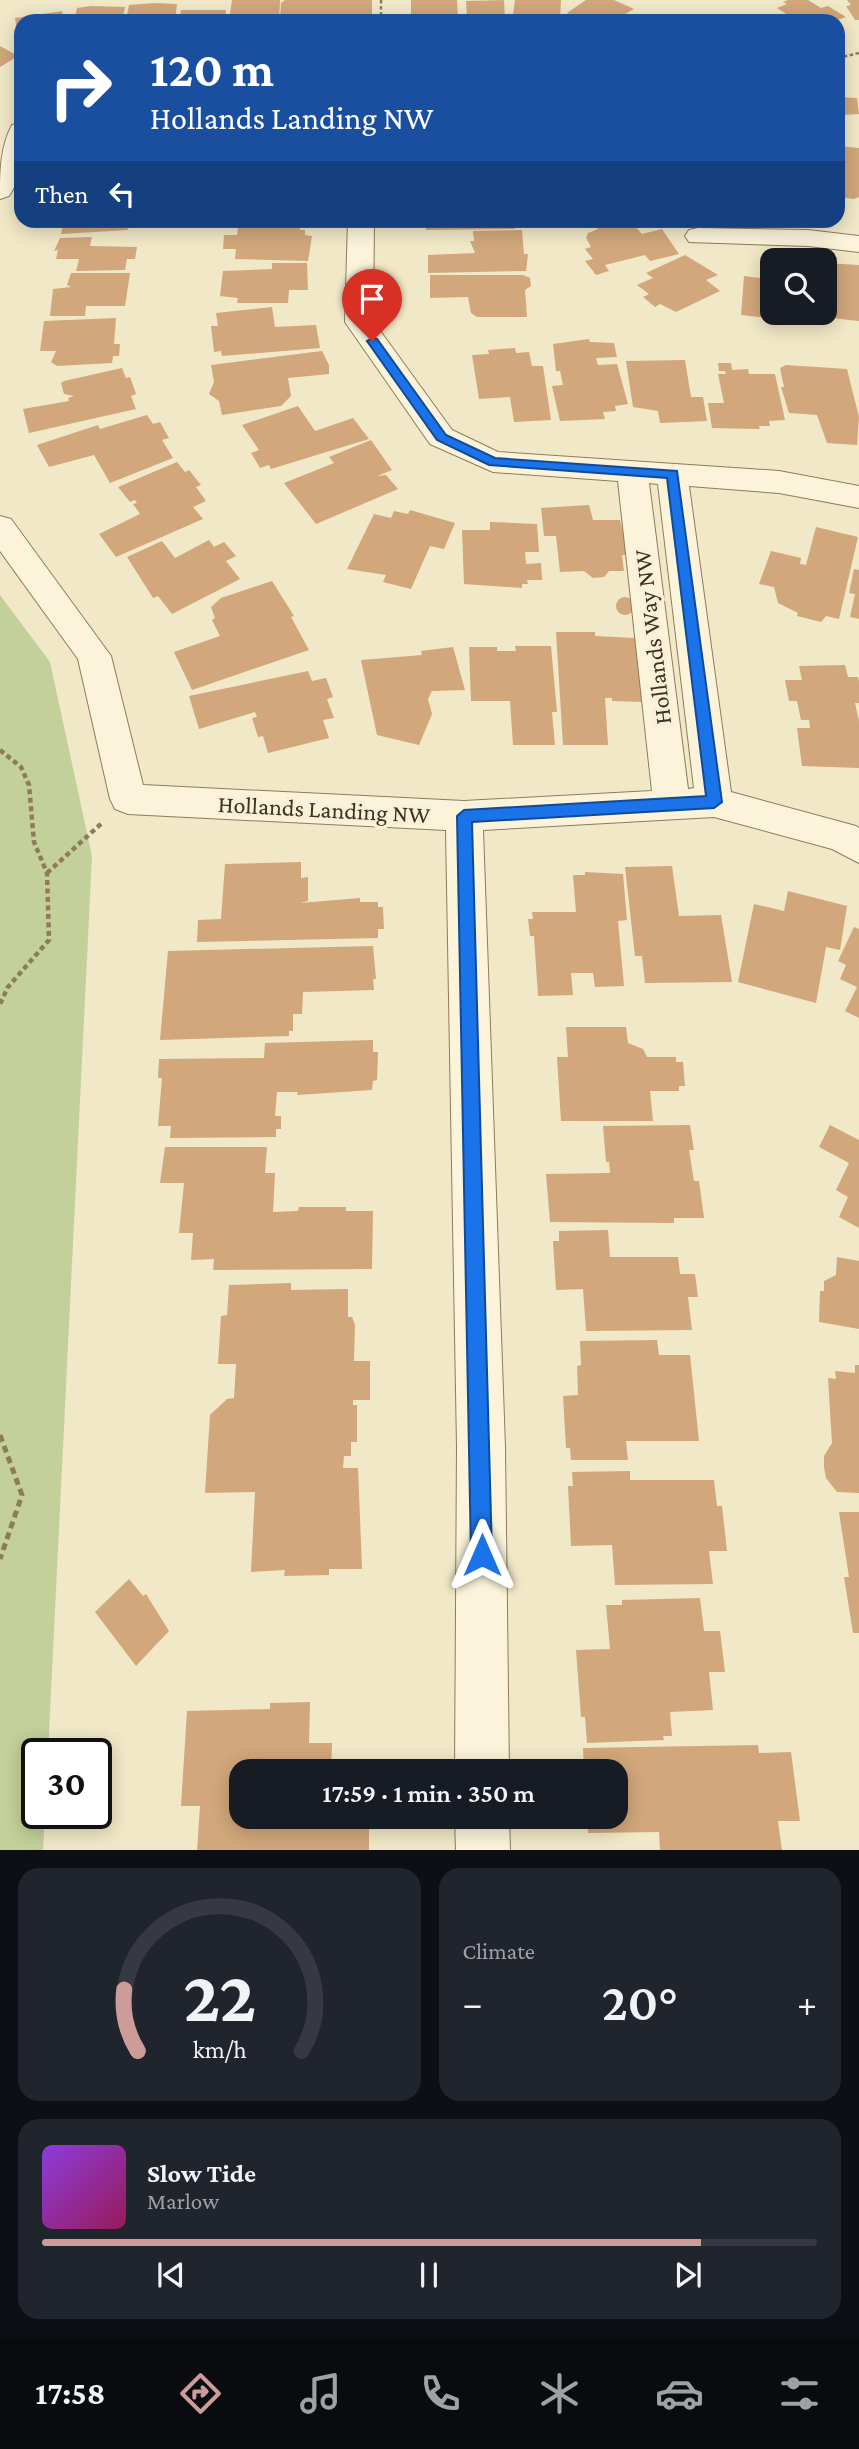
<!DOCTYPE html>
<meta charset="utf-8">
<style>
body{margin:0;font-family:"Crimson Pro",serif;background:#20242c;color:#f1f3f6;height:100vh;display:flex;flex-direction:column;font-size:26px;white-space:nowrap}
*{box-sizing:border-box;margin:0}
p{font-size:23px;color:#9ea1a6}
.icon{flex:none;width:38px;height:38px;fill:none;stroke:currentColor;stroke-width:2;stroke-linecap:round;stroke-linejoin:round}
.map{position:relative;height:1850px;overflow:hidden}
.sheet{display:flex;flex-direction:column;gap:18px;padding:18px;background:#0d0f14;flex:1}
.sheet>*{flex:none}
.top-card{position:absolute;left:14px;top:14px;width:831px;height:214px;border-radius:21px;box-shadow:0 4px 18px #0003;background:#1a4fa0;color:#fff;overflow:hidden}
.tools{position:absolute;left:760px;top:248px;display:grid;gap:14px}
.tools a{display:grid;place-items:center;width:77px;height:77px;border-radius:14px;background:#171b24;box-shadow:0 4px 18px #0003;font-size:35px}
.speed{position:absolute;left:21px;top:1738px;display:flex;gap:14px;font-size:35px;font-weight:700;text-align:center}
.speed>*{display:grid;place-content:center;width:91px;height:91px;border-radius:50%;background:#171b24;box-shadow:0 4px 18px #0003;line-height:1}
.speed .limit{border:4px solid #111;border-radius:10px;background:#fff;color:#111}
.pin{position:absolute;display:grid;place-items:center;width:60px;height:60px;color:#fff;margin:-72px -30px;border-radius:50% 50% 50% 0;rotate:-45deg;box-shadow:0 0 7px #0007}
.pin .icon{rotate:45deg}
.me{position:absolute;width:77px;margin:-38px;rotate:0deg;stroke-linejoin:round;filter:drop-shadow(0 0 5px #0008)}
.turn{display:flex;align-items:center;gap:24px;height:147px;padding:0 21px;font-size:32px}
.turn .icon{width:91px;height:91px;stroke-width:2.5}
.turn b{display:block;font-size:49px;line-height:60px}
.then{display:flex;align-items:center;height:66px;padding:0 21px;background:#0003;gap:14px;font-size:26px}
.big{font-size:52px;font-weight:600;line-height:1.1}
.sheet .tile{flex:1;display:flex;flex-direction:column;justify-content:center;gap:10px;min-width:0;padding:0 24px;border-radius:21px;background:#20242c}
.sheet .dial{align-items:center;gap:0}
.dial svg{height:182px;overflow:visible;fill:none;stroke:#363941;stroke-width:7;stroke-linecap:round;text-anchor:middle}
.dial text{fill:#f1f3f6;stroke:none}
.song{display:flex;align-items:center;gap:21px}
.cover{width:84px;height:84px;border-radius:10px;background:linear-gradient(135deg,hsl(270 70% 55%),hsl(330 70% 35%))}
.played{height:7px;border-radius:4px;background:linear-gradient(90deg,#cd9c99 85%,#363941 85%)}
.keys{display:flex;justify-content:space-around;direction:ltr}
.heat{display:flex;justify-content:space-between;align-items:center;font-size:38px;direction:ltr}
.sheet .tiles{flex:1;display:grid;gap:18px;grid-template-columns:1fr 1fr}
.tile:last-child{grid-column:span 2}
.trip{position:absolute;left:229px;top:1759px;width:399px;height:70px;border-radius:21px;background:#171b24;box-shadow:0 4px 18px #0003;font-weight:600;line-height:70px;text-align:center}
.dock{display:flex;height:112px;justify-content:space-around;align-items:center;background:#090b0e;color:#9ea1a6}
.dock .icon{width:49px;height:49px}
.dock .selected{color:#cd9c99}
.dock b{font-size:32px;color:#f1f3f6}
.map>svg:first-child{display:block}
.green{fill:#c4d09a}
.building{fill:#d1a77b}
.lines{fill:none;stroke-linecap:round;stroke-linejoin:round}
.minor-casing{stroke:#8e7b5b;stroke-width:2}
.path-far2{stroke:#8e7b5b;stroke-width:2.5;stroke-dasharray:3.5 2.5;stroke-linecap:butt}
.path-far1{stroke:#8e7b5b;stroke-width:4.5;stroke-dasharray:5 3.5;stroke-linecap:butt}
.path{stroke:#8e7b5b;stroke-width:5;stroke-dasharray:7 4.5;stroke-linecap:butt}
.minor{fill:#fbf4db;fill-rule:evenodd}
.route{fill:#1a73e8;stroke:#114b97;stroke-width:2}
.labels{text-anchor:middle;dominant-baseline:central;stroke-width:7;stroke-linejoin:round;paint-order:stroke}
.street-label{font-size:24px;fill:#3d311f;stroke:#f8f1d7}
</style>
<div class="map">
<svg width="859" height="1851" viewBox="0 0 859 1851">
<rect width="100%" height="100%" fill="#f1e8c7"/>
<path class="green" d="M0,595L50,662L92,856L48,1753L37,1754V1813H45L43,1851L0,1850Z"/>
<path class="building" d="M232,0H280L279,21H229Z
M285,0H372V21H280L281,3Z
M411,0H457L458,21H431V16H411Z
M504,0L505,21H461V17H467L466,1Z
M515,0H561L560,19L531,21L532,16L513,15Z
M586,0H614L634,9L613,21H585L567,13Z
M788,0H808L821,8L828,6L846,17L835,21H797L777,8L787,4L783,2Z
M847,0H859V20H855L846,6L851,5Z
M155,3L177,4L175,21H126L129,5Z
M91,6L125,7L122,21H74L77,8Z
M181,10H226L225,21H179Z
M62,11L65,21H21L20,50L15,18Z
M0,46L18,56L0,67Z
M838,97L857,98L859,114L843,115V121H838Z
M838,146L859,148V197L854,199L838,197Z
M64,220H130L128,230L61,234Z
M239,220L300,221V230H305V235L312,236L308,261L235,259L236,249H223L224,235H237Z
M426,220H515V229L426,230Z
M607,220H629L642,234L662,229L679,254L650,261L645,255L605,265L609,271L596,275L585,261L593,259L585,249L591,247L586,238L588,233L598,229L593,224Z
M522,230L524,254H528L526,271L428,273V255L475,253L470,241H474L473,231Z
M92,237L90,246L137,247L135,259H127L125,270L76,271L79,259H56L58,250L54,251L60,238Z
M685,255L718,275L706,280L720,291L676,312L660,304L655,307L643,297L649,294L637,285L653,278L646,273Z
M272,263H307L308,290H289L288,303H237L238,298L220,296L223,271L272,269Z
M824,263L859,265V321L831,318L828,287H824Z
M71,273H130L125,306H86L85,316H50L53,289L71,287L67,285Z
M768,274H772V313H796V321L741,315L744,276L768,279Z
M430,275H523L530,278L531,286L525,290L527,317H477L471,313L468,297L430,298Z
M272,307L275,327L316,325L320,348L222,356L221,351L214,352L211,326H218L216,313Z
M116,318L114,344H120L119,356H113L112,363L57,366L51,362L56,351H40L44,321Z
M589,339L590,342L614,343L617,357L596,358L598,365L617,364L628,404L615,406L616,411L603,412L605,419L560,421L552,386L563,385L560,371H556L553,344Z
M515,348L516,353L529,352L532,366H543L551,420L514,422L510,397L479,399L472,355L489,354L488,350Z
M322,351L329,365V374L288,378L291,396L281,406L222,415L219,401L209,394L214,382L211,365Z
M685,360L691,397H703L707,421L660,423L658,411L633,407L626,361Z
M718,363H731L732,370L748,369L749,374H775L785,420L769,421L770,426H759L760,429L712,428L708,403H724L718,374H726L725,371H719Z
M786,365L847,369L859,417L857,445L827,443L817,415L789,413L781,387H784L780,368Z
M122,368L126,378L130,377L136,394L131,396L136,409L29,433L23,409L69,401L68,398L74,396L64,394L61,383L64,381Z
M298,406L315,431L353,418L369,439L271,469L269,465L260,468L251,453L259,450L242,425Z
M147,415L153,424L160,422L169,438L162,440L173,458L110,483L94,455L49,467L37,445L98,425L100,429Z
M371,440L392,470L377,476L386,475L398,489L316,524L284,483L334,463L329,457Z
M177,462L185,472L189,470L201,485L196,487L206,501L193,507L203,519L116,557L99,534L140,514L133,504L137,503L135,500L130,502L118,487Z
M589,505L593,520H620L629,555H622L624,571H609L604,577L593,578L584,571L560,572L556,536H544L541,508Z
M410,510L455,523L444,549L430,546L411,589L383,582L386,575L347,569L374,514L391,518L394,511L408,514Z
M490,522L537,524L539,552H525L526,564L541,563L542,580H527L528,584H522V588L464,584L462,530H490Z
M816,527L858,537L839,619L826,616L821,622L797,616L798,613L778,603L774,587L759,584L771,551L801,558L800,564L806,565Z
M209,540L214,547L224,542L236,556L226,561L240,579L172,614L158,596L153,598L127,557L162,541L175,558Z
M854,569L859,570V619L850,617L855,594L849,593Z
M272,581L294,616L291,617L309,650L192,690L174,652L220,636L212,620L215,618L211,607L221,598Z
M616 606a9 9 0 1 1 18 0a9 9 0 1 1-18 0Z
M556,632H595V636L635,638L642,702L612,701V698H605L608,745H563Z
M515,646H551L557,712H552L555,745H513L510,701H471L469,647H497V651H516Z
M453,647L465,690L432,691L428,699L432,714L419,745L377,735L361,660L422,655L421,651Z
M845,665L848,677H858L859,681V703H855L859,721V768L802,766L797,728H810L809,720H801L797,701H789L785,680H802L799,666Z
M308,671L312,681L326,678L333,697L327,699L334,718L323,720L329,738L268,753L263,736L258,737L252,718L257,717L255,712L199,729L189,696Z
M301,862V878L308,877V901L300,903L360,898V902H378V907H383L384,929H378V938L197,942L198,920L221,919L225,864Z
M672,866L679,916L721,915L732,982L645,983L642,956H635L625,867Z
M585,872L623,874L627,920L618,921L624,986L595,987L593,973H571L573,995L538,996L534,936H530L528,919H533L532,912H576L573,875H585Z
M788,891L847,906L840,950L826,947L816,1003L738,982L754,904L784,911Z
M854,927L859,929V1018L845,1011L857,987L840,979L846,965L838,961Z
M373,946L376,979H373L374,990L303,992L302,1014H293V1031H289V1036L160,1040L168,951Z
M566,1027H626L628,1043L643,1049L647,1057H676V1062H683L685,1086H679V1091H650L653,1121H561L557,1057H568Z
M373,1040V1052H378L377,1080L373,1081L372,1090L297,1095L298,1092H277L275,1116H281V1129H276V1137L170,1138L171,1126H158L162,1078H158L159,1059L264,1058L265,1043Z
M690,1125L694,1150H689L694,1181H699L704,1218H674V1223L550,1222L546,1174L610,1173L609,1162H606L603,1126Z
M830,1125L859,1140V1228L839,1217L848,1197L836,1190L849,1163L819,1147Z
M165,1147H267L265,1173H275L273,1212L298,1211L299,1207H346V1211H373L372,1269L213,1270L214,1259L191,1260L193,1233H179L184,1183H160Z
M608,1230L610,1257H678L680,1274H695L698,1297H688L692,1330L586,1331L583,1289L556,1290L553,1241H559V1231Z
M837,1257L859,1261V1329L819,1322L820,1291H824V1281L836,1275Z
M291,1283V1290L348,1289V1317H352L355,1325L354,1361H370V1400H353V1405H357V1442H351V1456H344L343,1468H358L362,1569H329V1575L284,1576L285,1570L251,1572L255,1492L205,1493L210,1415L227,1399L234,1398L236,1364H218L221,1316L227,1315L229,1285Z
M657,1340L659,1355H690L699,1441H626L628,1460H571L570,1448H566L563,1396L578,1395L577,1366L581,1365L580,1341Z
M855,1365H859V1493L837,1492L826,1478L824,1467V1456L832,1443L828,1378L836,1379L835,1371L855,1373Z
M630,1471V1480H714L717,1506H722L727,1551H709L713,1584L615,1585L612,1545L571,1546L568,1486H573L572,1472Z
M839,1512H859V1633H853L844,1577H849Z
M129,1579L143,1596L146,1594L169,1631L136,1666L95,1612Z
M700,1598L704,1631H720L725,1672H709L713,1710L670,1712L672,1736H663L664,1740L587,1743L585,1717H581L576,1650L610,1649L606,1605H622V1600Z
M310,1702L309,1743H332L331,1771H242V1816H364V1823H369V1851H197L200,1806H181L187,1711L270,1709V1703Z
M758,1745L759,1753L791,1752L800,1821H778L782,1851H660L659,1832L588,1833L587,1816H616V1771H584L583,1748Z"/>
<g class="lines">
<g class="minor-casing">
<path id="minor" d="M21,123C21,148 24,175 9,196L0,199C0,173 0,147 12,125Z
M348,220H374L373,321L452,430L498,452L779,471L859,486V508L779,493L689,486L731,792L856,826L859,828V863L832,849L714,817L483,830L505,1447L509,1771H455L457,1447L446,830L128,814L115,809L110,799L78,659L0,551V516L11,519L111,656L143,785L464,801L652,791L618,481L493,472L430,444L345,322ZM649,483L658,484L694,788L688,789Z
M698,228L808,230L859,236V252L808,246L689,242L685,236L689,230Z
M455,1816H509L510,1851H456Z"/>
</g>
<path class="path-far2" d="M381,0V21
M838,58L859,53"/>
<path class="path-far1" d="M0,750L21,767L29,785L34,842L47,873L49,940L8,987L0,1004
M47,873L103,822"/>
<path class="path" d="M0,1435L22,1495L0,1559"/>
<use href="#minor" class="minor"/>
</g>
<path class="route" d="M372,338L377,339L446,435L495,458L677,471L722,802L714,808L472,822L492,1555L489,1562L482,1565L474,1562L471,1555L457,816L464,810L706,796L667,478L489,465L437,440L367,341Z"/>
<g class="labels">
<g class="street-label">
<text transform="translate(652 637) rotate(-97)">Hollands Way NW</text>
<text transform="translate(324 809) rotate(3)">Hollands Landing NW</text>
</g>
</g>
</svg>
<div class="tools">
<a><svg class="icon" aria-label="search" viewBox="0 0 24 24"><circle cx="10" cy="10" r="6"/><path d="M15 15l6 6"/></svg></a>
</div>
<div class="speed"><div class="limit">30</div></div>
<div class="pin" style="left:372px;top:341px;background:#d93025"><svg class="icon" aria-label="arrive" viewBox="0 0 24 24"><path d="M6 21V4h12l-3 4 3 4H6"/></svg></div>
<svg class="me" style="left:482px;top:1555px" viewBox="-20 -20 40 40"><path d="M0-17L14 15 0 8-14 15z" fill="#1a73e8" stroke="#fff" stroke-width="4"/></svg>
<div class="trip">17:59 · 1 min · 350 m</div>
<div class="top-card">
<div class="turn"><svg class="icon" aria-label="right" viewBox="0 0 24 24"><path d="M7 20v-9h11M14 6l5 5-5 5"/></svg><div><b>120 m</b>Hollands Landing NW</div></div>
<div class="then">Then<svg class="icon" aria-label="left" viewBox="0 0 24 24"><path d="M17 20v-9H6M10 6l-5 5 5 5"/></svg></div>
</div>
</div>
<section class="sheet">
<div class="tiles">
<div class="tile dial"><svg viewBox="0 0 100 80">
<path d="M14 69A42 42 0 1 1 86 69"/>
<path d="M14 69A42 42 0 0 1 8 42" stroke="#cd9c99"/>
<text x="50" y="56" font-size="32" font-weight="700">22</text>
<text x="50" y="72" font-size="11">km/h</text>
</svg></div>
<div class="tile"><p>Climate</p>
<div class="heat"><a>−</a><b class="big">20°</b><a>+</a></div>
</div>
<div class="tile">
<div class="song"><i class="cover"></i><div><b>Slow Tide</b><p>Marlow</p></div></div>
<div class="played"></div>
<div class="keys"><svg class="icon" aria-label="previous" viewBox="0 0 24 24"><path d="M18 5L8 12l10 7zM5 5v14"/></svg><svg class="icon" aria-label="pause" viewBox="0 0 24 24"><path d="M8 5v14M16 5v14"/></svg><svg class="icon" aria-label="next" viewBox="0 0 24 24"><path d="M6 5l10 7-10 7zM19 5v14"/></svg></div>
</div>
</div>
</section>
<nav class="dock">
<b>17:58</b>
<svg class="icon selected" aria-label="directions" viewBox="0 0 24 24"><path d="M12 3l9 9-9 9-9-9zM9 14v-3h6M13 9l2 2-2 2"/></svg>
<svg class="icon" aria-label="music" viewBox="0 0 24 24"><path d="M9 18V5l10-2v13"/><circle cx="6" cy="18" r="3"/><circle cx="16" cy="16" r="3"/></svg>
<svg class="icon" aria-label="phone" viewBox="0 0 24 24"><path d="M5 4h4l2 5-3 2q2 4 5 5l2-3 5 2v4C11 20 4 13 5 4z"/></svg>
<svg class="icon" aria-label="climate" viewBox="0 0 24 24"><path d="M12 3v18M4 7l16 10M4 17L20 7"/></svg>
<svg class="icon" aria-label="car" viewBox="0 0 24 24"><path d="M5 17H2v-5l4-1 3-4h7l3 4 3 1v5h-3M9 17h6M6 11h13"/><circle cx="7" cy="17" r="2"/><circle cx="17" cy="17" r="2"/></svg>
<svg class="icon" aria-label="filters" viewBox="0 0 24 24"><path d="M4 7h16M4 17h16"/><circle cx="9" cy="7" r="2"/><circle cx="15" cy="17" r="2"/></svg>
</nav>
